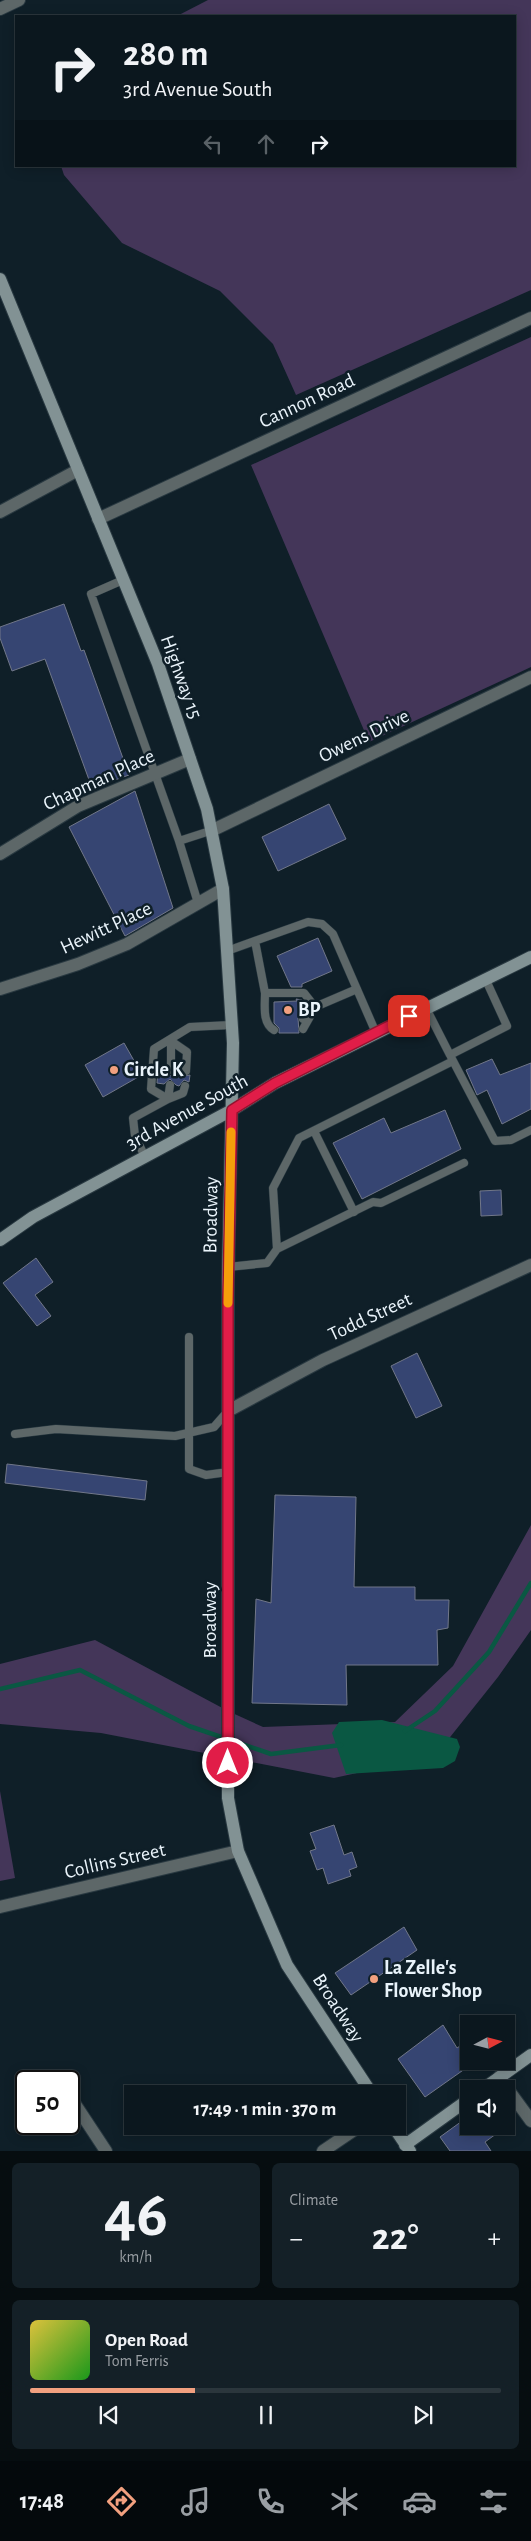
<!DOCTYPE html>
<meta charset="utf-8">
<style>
body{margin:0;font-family:"Alegreya Sans",sans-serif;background:#142027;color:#f1f3f6;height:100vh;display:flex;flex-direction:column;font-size:19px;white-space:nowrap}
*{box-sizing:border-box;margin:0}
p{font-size:16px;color:#9a9fa4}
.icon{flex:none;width:28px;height:28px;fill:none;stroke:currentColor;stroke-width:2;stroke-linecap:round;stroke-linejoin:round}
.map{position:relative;height:2151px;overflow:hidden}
.sheet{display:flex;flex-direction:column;gap:12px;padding:12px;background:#060d10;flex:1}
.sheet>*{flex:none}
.hud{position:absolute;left:15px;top:15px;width:501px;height:152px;border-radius:0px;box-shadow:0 2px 12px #0003,0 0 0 1px #2b363c;background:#0b171e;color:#f1f3f6;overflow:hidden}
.needle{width:32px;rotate:83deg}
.tools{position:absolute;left:460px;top:2015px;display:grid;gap:10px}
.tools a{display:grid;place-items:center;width:55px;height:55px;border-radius:0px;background:#0b171e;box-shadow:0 2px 12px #0003,0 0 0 1px #2b363c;font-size:25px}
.speed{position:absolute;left:15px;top:2070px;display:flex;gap:10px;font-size:25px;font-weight:700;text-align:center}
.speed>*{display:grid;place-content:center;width:65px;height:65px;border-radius:50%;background:#0b171e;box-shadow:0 2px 12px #0003,0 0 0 1px #2b363c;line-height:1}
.speed .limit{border:2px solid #111;border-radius:8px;background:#fff;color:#111}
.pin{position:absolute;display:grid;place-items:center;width:42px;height:42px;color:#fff;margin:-21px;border-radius:10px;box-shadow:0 2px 8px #0006}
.me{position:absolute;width:55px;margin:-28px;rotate:0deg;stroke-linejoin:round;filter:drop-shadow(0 0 4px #0008)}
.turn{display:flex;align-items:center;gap:18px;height:105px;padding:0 25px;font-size:22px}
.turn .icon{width:65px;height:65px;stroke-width:2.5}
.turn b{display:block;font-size:35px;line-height:42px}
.lanes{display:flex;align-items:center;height:48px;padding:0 25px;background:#0003;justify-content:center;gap:25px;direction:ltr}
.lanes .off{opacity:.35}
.big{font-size:38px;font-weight:700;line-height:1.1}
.sheet .card{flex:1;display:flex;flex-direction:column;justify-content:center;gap:8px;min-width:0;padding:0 18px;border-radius:8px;background:#142027}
.sheet .dial{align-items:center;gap:0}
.dial b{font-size:65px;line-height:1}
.song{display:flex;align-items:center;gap:15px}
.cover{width:60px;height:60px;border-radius:8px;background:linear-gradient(135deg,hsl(50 70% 55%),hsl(120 70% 35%))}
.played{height:5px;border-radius:2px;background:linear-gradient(90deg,#f2a07f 35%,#2b363c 35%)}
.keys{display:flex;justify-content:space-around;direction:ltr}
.heat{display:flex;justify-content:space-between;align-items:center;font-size:28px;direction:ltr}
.sheet .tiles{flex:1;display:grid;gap:12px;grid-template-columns:1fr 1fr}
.card:last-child{grid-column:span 2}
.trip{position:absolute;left:124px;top:2085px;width:282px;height:50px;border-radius:0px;background:#0b171e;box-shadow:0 2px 12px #0003,0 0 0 1px #2b363c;font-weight:700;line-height:50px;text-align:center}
.tab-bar{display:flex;height:80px;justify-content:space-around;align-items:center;background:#04090c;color:#9a9fa4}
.tab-bar .icon{width:35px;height:35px}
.tab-bar .current{color:#f2a07f}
.tab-bar b{font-size:22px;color:#f1f3f6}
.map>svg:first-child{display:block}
.green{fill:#443659}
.water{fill:#0a5843}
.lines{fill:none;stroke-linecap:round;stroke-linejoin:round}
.stream{stroke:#0a5843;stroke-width:4.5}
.building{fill:#364572;stroke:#717789}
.lane-casing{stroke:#293941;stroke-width:9}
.street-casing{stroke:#293941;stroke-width:14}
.secondary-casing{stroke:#293941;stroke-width:14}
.lane{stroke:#5d6768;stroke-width:8}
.street{stroke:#5d6768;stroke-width:12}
.secondary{stroke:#829294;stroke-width:12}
.route-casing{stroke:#92132f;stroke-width:12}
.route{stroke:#e11d48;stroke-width:9}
.slow{stroke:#f59e0b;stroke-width:9}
.poi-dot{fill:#f2a07f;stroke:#0f1f28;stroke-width:2}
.labels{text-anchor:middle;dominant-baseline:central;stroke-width:5;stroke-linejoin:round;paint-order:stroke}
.street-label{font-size:20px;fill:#eaf4fb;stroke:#0f1f28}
.poi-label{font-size:20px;font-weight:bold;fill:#eaf4fb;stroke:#0f1f28;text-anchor:start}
</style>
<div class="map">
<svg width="531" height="2151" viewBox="0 0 531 2151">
<rect width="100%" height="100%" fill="#0f1f28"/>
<path class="green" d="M208,0H531V290L296,395L273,344L220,291L122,243L64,175L61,166H515V16H177Z
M531,337V667L369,742L251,465Z
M531,1525V1630L498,1677L435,1756L334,1778L101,1733L0,1724V1664L95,1640L228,1711L263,1727L395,1722L453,1666Z
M0,1791L15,1878L0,1881Z"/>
<path class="water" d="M382,1720L457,1739L460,1747L455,1761L443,1768L346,1774L332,1733L339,1722Z"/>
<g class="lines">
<path class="stream" d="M0,1689L80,1670L189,1726L271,1754L341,1745
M405,1731L435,1711L489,1652L531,1583"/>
</g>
<path class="building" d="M64,604L81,651L84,650L129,775L92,788L45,659L12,671L0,638V627Z
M135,791L173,908L125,936L69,827Z
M329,804L346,839L278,871L262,837Z
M318,938L332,971L302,984V987H291L277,956Z
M296,999L302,1000L303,1011L298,1018L299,1033H279V1028L274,1023V1002L297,1001Z
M124,1043L137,1066L147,1067V1072L103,1097L85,1065Z
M492,1059L500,1075L531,1063V1109L502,1124L487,1090L477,1095L466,1070Z
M158,1068L165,1069L166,1073L171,1076L177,1070L180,1071L183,1076L190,1075L189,1082L184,1080L179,1086L176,1085L170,1079L164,1084L157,1083Z
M445,1110L461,1149L362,1199L333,1143L384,1118L391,1133Z
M501,1190L502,1215L481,1216L480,1191Z
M36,1258L53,1282L35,1295L51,1316L37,1326L3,1283Z
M417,1353L442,1406L416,1418L391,1366Z
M7,1464L147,1481L145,1500L5,1483Z
M275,1495L356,1497L354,1587H415V1600H449L448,1628L437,1630L438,1665H346L347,1705L252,1703L256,1599L271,1603Z
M334,1825L344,1855L352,1852L357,1867L349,1870L351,1876L328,1884L323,1868L317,1870L310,1851L316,1849L310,1833Z
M404,1927L417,1950L351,1995L335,1973Z
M443,2025L457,2048L469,2040V2066L425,2097L398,2059Z
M469,2116V2126H507L485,2142L491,2151H450L440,2137Z"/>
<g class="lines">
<g class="lane-casing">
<path id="lane" d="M123,580L91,594L179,841L213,830
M179,841L198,903
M255,941L265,993H304L315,1007
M227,951L308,922L322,924L333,934L376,1033
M265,993C265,1006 262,1023 274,1030
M426,1008L450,1055L507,1026L485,978
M303,1019L315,1007L357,989
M303,1029L312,1013
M451,1057L495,1141L511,1140L531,1130
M453,1061L299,1138L273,1188L277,1249L373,1202L381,1203L464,1163
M171,1070V1041L187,1052L186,1071
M185,1086L183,1093L168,1099L151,1089L154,1049L190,1027L231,1025
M314,1131L354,1212
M145,1157L135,1136L133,1118L168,1099L170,1085
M228,1267L267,1263L277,1249
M189,1337V1469L206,1475L228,1472
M15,1434L56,1429L175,1436L214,1427L228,1411"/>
</g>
<g class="street-casing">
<path id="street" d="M0,9L19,0
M0,512L78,470
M98,519L531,318
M213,830L531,677
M0,854L78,806L190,759
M0,989L78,964L127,944L223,889
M228,1411L323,1360L531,1265
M0,1907L238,1851
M499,2077L531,2121
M69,2095L106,2151
M323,2151L360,2126"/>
</g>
<g class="secondary-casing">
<path id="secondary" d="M0,279L158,664L207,809L223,889L233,1043L228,1280V1798L238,1851L287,1965L372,2094
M0,1240L33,1217L232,1110L275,1083L531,957
M483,2089L531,2055
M393,2126L410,2151
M405,2145L469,2099"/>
</g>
<use href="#lane" class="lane"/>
<use href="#street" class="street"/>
<use href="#secondary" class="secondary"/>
</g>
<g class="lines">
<g class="route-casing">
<path id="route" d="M228,1763V1298L232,1110L275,1083L409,1016"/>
</g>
<use href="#route" class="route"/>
<path class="slow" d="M228,1303L231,1132"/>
</g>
<g class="poi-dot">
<circle cx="288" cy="1010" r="5"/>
<circle cx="114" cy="1070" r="5"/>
<circle cx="374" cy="1979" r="5"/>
</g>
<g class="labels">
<g class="street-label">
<text transform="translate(307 401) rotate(-25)">Cannon Road</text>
<text transform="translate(181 677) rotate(70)">Highway 15</text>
<text transform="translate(364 736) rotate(-26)">Owens Drive</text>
<text transform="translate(99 780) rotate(-25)">Chapman Place</text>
<text transform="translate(106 928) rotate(-25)">Hewitt Place</text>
<text transform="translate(187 1112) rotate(-29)">3rd Avenue South</text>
<text transform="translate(211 1215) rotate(-89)">Broadway</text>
<text transform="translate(370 1317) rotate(-25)">Todd Street</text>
<text transform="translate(210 1620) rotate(-90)">Broadway</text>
<text transform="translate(115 1861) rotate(-13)">Collins Street</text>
<text transform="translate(338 2008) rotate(57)">Broadway</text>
</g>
<g class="poi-label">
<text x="298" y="1010">BP</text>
<text x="124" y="1070">Circle K</text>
<text x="384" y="1968">La Zelle's<tspan x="384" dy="23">Flower Shop</tspan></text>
</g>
</g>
</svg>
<div class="tools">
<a><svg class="needle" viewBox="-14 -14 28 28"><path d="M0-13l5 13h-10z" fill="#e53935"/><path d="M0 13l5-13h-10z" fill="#9a9fa4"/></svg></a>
<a><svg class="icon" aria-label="sound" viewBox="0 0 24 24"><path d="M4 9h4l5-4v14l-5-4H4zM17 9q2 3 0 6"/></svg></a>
</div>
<div class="speed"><div class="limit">50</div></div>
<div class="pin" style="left:409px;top:1016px;background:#d93025"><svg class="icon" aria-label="arrive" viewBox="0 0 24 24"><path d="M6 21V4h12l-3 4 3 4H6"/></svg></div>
<svg class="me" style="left:228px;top:1763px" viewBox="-20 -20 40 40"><circle r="17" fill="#e11d48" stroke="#fff" stroke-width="3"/><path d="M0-11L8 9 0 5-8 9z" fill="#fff"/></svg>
<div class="trip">17:49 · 1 min · 370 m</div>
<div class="hud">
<div class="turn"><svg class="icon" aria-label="right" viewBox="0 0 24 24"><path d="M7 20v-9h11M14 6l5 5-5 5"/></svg><div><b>280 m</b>3rd Avenue South</div></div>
<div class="lanes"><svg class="icon off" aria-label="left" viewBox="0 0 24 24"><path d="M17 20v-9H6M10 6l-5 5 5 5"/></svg><svg class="icon off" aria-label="ahead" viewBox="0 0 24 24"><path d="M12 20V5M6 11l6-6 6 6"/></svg><svg class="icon" aria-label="right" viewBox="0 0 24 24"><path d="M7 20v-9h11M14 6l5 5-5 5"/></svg></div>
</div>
</div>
<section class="sheet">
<div class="tiles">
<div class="card dial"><b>46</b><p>km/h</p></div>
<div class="card"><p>Climate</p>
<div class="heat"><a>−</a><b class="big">22°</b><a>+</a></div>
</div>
<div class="card">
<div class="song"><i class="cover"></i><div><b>Open Road</b><p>Tom Ferris</p></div></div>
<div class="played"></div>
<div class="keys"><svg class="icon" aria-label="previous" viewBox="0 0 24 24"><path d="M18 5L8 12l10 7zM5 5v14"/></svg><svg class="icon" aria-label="pause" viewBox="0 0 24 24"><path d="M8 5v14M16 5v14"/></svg><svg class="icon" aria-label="next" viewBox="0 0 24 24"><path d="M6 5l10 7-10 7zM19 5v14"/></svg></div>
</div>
</div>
</section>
<nav class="tab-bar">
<b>17:48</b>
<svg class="icon current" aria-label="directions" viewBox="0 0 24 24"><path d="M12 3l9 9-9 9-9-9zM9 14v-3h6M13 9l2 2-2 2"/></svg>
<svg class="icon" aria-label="music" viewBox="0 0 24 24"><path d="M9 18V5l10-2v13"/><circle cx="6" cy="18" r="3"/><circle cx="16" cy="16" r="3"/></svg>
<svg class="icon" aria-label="phone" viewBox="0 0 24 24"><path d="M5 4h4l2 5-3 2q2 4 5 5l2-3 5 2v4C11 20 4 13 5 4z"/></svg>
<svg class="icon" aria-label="climate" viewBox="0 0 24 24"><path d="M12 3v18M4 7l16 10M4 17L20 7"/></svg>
<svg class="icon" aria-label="car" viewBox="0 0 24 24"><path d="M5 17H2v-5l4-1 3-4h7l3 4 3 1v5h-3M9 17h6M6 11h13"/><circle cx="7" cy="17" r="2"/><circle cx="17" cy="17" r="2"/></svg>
<svg class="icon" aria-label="filters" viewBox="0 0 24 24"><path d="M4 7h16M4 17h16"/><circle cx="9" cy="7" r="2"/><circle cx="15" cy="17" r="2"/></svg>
</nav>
